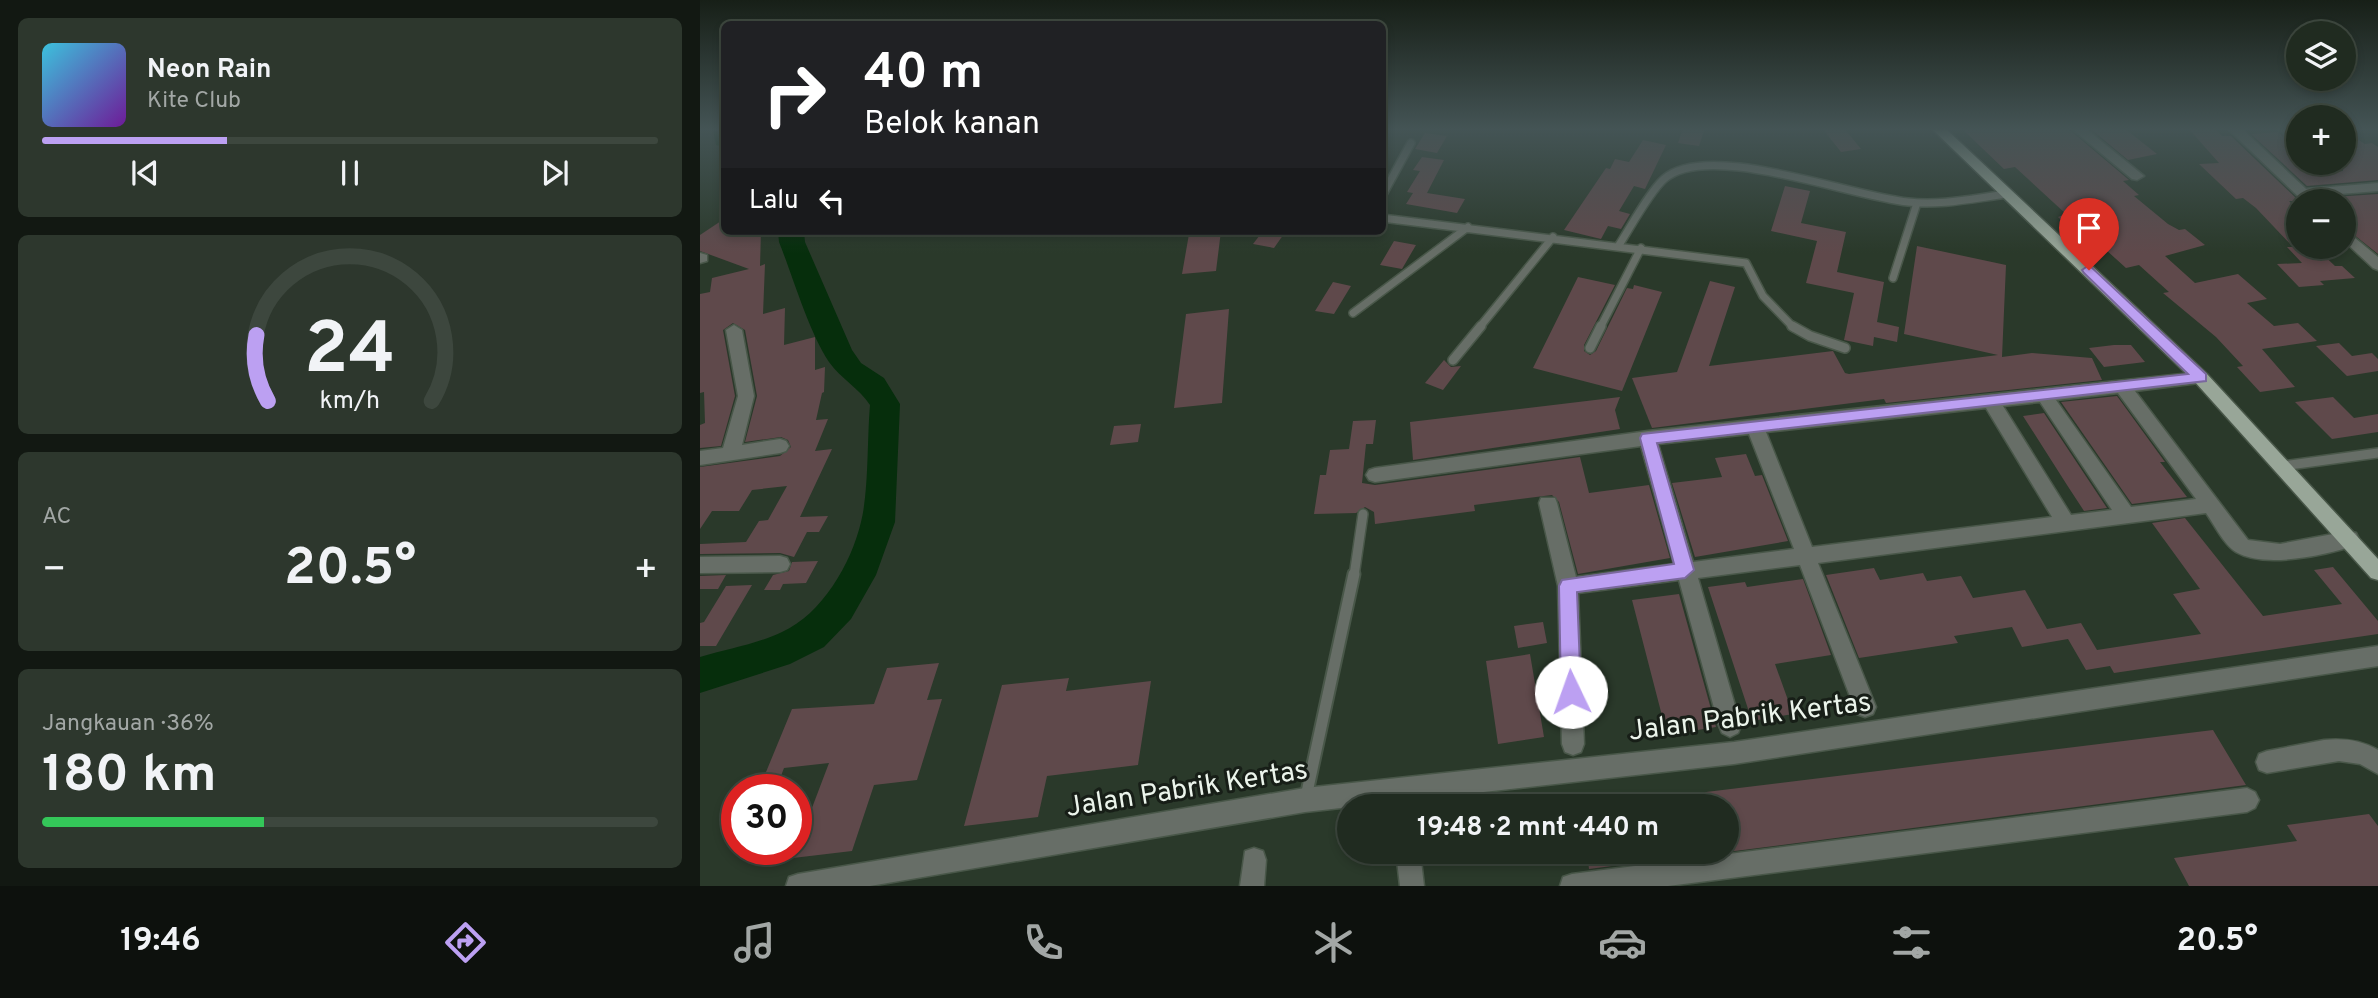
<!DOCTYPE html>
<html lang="id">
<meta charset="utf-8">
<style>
body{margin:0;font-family:Overpass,sans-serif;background:#2d372d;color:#f1f3f6;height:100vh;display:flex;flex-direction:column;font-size:26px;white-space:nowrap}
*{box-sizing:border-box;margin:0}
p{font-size:23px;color:#a2a7a5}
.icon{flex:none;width:38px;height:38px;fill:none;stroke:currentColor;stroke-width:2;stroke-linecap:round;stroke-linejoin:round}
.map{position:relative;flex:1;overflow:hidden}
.details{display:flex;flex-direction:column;gap:18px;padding:18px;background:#121812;width:700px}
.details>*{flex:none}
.top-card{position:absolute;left:21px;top:21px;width:665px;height:214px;border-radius:10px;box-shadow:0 4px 10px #0003,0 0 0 2px #3d473e;background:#202124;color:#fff;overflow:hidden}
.fabs{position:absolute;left:1586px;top:21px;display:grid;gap:14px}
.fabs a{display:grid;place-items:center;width:70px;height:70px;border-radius:50%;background:#202b20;box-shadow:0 4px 10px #0003,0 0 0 2px #3d473e;font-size:35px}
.speed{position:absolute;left:21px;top:774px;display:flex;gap:14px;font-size:35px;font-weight:700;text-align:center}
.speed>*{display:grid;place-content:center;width:91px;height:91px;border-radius:50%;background:#202b20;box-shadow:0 4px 10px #0003,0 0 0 2px #3d473e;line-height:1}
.speed .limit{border:10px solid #d22;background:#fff;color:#111}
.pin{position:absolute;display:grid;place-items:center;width:60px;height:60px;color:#fff;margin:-72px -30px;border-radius:50% 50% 50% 0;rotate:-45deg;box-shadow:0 0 7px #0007}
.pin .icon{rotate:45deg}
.me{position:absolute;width:77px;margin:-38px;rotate:357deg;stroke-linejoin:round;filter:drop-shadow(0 0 5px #0008)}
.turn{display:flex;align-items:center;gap:24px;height:147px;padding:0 28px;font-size:32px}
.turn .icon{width:91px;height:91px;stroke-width:2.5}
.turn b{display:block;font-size:49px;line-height:60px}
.then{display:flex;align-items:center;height:66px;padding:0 28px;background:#0003;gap:14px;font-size:26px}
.big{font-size:52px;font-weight:700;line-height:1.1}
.details .tile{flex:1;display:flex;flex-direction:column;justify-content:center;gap:10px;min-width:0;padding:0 24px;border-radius:10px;background:#2d372d}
.details .dial{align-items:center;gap:0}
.dial svg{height:182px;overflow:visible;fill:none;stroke:#3d473e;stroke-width:7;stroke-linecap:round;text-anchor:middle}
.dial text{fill:#f1f3f6;stroke:none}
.song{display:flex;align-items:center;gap:21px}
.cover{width:84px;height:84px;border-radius:10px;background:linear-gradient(135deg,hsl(190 70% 55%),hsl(280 70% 35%))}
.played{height:7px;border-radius:4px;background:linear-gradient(90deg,#bca0f2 30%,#3d473e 30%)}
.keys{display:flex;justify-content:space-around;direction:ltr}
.heat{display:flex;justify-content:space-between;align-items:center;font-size:38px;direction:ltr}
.charge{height:10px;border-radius:5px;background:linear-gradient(90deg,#34c759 36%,#3d473e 0)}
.trip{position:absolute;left:637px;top:794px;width:402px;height:70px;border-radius:35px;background:#202b20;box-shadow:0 4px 10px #0003,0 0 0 2px #3d473e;font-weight:700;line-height:70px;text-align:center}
.dock{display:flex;height:112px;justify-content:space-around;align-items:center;background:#0d110d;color:#a2a7a5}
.dock .icon{width:49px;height:49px}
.dock .selected{color:#bca0f2}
.dock b{font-size:32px;color:#f1f3f6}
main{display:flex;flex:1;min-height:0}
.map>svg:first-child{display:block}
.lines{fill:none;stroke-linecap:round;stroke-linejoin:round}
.river{fill:#062e0c;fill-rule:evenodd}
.building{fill:#5f494b}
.service-far2-casing{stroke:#495749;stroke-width:10}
.service-far1-casing{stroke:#495749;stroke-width:12}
.service-casing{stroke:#495749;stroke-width:15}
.minor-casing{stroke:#495749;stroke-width:3}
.primary-casing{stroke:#495749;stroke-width:3}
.service-far2{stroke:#676e67;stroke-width:7}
.service-far1{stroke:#676e67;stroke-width:9}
.service{stroke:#676e67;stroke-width:11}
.minor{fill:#676e67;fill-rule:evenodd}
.primary{fill:#98a698;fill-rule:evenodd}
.route{fill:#bca0f2;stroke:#7a689d;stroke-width:2}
.labels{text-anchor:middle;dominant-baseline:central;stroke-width:6;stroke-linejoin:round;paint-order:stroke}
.near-street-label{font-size:28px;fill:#ebf4eb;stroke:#171e17}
</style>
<main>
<section class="details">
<div class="tile">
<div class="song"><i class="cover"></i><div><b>Neon Rain</b><p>Kite Club</p></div></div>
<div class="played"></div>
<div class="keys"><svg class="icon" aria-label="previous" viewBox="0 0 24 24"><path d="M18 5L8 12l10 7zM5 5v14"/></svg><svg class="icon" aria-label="pause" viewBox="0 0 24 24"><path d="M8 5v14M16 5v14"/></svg><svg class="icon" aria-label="next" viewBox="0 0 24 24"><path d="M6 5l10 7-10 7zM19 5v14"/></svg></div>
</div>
<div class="tile dial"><svg viewBox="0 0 100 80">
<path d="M14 69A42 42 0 1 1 86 69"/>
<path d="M14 69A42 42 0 0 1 9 40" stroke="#bca0f2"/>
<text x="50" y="56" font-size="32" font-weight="700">24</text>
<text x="50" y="72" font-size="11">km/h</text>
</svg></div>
<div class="tile"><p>AC</p>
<div class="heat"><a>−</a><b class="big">20.5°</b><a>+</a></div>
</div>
<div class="tile"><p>Jangkauan · 36%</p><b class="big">180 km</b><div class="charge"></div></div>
</section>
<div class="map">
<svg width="1678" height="886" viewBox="0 0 1678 886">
<rect width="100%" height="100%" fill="#2a392a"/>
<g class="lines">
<path class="river" d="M24,128V147L16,145L13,129Z
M78,231H104L105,242L152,350L161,363L184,378L200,404L195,522L176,575L151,619L124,647L90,664L0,693V657C27,649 57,644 82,632C122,614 151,564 161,522C169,490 167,440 170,405C159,388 141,379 129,362C109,332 93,277 79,242Z"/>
</g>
<path class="building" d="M983,128H1005L999,146L978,143Z
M1122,128H1144L1161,149L1141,152Z
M1261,128H1363L1371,131L1429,180L1423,181L1439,195L1434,196L1468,224L1479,230L1485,229L1505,245L1465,256L1495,283L1538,274L1567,299L1547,303L1574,326L1598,323L1617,341L1562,349L1595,387L1560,392L1537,367L1543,366L1516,337L1463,293L1469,292L1439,265L1426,268L1395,240L1384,242L1358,217L1366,214L1315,167L1304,169Z
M1424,128L1457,154L1428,160L1392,130Z
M1488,128H1514L1522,136H1531L1599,201H1589L1598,210V247H1615L1635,266H1642L1655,278L1620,281L1624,285L1599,287L1577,264L1602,263L1587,247H1593L1556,208L1543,198L1536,199L1499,164L1519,163Z
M1643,130L1665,144L1672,143L1678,147V180L1607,186L1551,134L1578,132L1598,148V163H1609L1621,173L1643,171Z
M725,133L747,136L737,153L715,149Z
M943,140L966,145L945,189L934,186L919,211L930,214L921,229L908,226L901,239L864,230L906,168L910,169L915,159L929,162Z
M722,157L744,160L727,193L765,199L757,213L706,204L713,193L707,192L720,171L713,170Z
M1085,186L1110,191L1101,223L1146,232L1137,272L1184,282L1177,322L1199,327L1197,342L1174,337L1173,346L1144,340L1154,293L1106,283L1117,241L1071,231Z
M1678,194V254L1643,226V201H1621L1619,198Z
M24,219V231L51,234L61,231L60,266L65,264L63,314L85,308L84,345L115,337V370L125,367L124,392L122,393L116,420L128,419L115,451L132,449L100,517L128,516L119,532H107L94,557L80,553L0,554V544L46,542L59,521L68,520L87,486L52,490L39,511H12L0,529V467L80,456L91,447L88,440L81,437L45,442L57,396L45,330L33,323L23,330L35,396L21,446L0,448V425L5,423L4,392L0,393V294L10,292L12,278L49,269L0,251V235Z
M521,231L516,271L482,274L489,234Z
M563,231H586L574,248L553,244Z
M694,241L716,245L702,269L680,265Z
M1217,246L1306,265L1302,357L1332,353L1392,358L1402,380L1186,403L1184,399L952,428L932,378L977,372L1010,281L1035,287L1009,366L1133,351L1145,373L1149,374L1298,355L1204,334Z
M878,277L915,285L884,345V351L890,355L896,351L927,288L933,289L934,285L962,292L922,391L833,368Z
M633,282L651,286L634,314L615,311Z
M529,309L522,403L474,408L486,314Z
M1639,343L1652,356L1672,353L1678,359V371L1647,376L1616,346Z
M1414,345H1431L1445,362L1404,367L1389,348Z
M744,360L751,367L761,366L743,390L725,383Z
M1417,396L1465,462H1460L1487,497L1432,504L1361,402Z
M920,397L915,410L920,429L713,460L710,422Z
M1633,397L1654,418L1678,414V432L1632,439L1595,402Z
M1344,413L1407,508L1384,511L1367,485L1323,416Z
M676,420L673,444H666L662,483L675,485L880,457L889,493L949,485L970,558L878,574L859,502L852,495L774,505L775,511L675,524L674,512L665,507L656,513L614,514L620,475H626L630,450L649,449L653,421Z
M441,424L438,442L410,445L414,426Z
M1046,454L1055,476L1062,475L1088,541L995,557L972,483L1022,477L1015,458Z
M1485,518L1563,616L1642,604L1614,570L1633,567L1678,621V634L1414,673L1410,666L1386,670L1368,639L1322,647L1312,627L1254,636L1258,643L1159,658L1126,575L1174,568L1180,580L1223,573L1227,581L1261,576L1273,598L1325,590L1347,629L1381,623L1397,650L1501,634L1473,594L1500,589L1452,523Z
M118,561L106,583L83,584L80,590H64L73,575L89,571L92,562Z
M26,575L18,589H0V576Z
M1103,579L1131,655L1075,664L1093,714L1052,721L1008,587L1045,582L1047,587Z
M52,585L16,646H0V623L4,622L26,586Z
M979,594L1016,727L967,735L932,600Z
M843,622L847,643L818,648L814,626Z
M830,654L844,737L798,744L786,661Z
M239,663L227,700L242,699L217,780L174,785L152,851L93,858L129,763L84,768L76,789H59L92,709L174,704L187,668Z
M369,678L366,691L451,681L438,765L347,776L338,817L264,826L302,685Z
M1513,730L1546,785L1027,852V807H966L965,797Z
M1669,814L1678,826V886H1489L1474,858L1597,841L1587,825Z
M887,852H950V861L889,869Z"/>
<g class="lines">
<g class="service-far2-casing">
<path id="service-far2" d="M1582,128L1598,141
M682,196L711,143
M682,218L1046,263L1063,296L1094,328
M919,245C930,228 950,191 964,179C1008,140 1152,197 1208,202C1241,206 1275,198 1308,194
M1193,278L1217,203
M653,313L768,227
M779,328L853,237
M900,328L941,248"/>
</g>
<g class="service-far1-casing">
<path id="service-far1" d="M1092,326L1110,336L1145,348
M890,348L901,326
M753,360L781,326
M1582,466L1678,453
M654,576L663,514"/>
</g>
<g class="service-casing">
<path id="service" d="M606,797L654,574"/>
</g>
<g class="minor-casing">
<path id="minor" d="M1371,128H1385L1444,176L1437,180L1432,179Z
M1527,128H1541L1606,189L1678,183V191L1614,196L1618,201H1603Z
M1643,228L1678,257V270L1673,268L1643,240Z
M0,253L7,255V261L0,263Z
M34,325L42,330L54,396L42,445L80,439L86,441L89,446L86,451L80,453L0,465V451L23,448L38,396L26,330Z
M1501,372L1509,378L1507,382L1435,391L1548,540L1580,544L1649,531L1656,533L1659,539L1656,545C1626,555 1565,569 1536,552C1524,545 1514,524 1506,513L1118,563L1176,707L1173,714L1165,717L1157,714L1154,707L1100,565L998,578L1041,726L1038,733L1030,737L1022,733L1019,726L979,580L878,593L884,744L881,752L873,755L865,752L862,744L858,586L839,503L841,498H855L857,503L876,577L974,564L941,446L675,482L669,480L666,475L669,470L675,468L948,431ZM1418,393L1496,499L1431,507L1356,400ZM1340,402L1412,510L1371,515L1303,406ZM1286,408L1352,517L1112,547L1066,432ZM1049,434L1094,549L993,562L958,444Z
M80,556L87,558L90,564L87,570L80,572L0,573V557Z
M1678,646V666L1034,764L605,812L170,886H86L89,877L98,874L605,788L1034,742Z
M1624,740C1644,738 1661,740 1678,750V774L1660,764L1639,761L1567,773L1559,770L1556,762L1559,754L1567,751Z
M1547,788L1555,792L1559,800L1555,808L1547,812L968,886H860L863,877L872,874Z
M554,848L563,851L566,860L564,886H540L545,851Z
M696,852H720L724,886H700Z"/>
</g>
<g class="primary-casing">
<path id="primary" d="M1231,128H1245L1507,374L1678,559V580L1671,578L1495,382Z"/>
</g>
<use href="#service-far2" class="service-far2"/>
<use href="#service-far1" class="service-far1"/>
<use href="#service" class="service"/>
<use href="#minor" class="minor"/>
<use href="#primary" class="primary"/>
</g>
<linearGradient id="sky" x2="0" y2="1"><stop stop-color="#171f17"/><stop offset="0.51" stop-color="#445455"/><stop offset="1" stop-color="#445455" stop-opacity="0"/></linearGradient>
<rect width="1678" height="253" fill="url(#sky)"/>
<path class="route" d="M1389,265L1506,374V381L957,443L994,570L985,578L877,592L881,692L878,698L871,701L864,698L861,692L859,586L862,580L974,564L940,438L942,434L1488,374L1384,273L1382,270Z"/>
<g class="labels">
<g class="near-street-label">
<text transform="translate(1050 718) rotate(-7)">Jalan Pabrik Kertas</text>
<text transform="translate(487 790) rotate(-9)">Jalan Pabrik Kertas</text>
</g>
</g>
</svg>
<div class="fabs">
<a><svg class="icon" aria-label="layers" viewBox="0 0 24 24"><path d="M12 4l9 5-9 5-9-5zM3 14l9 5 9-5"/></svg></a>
<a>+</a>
<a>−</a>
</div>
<div class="speed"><div class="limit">30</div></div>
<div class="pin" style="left:1389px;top:270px;background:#d93025"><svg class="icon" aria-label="arrive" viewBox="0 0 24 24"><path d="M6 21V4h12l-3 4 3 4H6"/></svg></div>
<svg class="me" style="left:871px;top:692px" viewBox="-20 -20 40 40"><circle r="19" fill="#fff"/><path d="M0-13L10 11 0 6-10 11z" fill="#bca0f2"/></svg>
<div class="trip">19:48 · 2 mnt · 440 m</div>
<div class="top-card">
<div class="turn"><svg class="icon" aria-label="right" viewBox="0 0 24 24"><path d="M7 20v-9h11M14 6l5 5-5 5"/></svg><div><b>40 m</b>Belok kanan</div></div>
<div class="then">Lalu<svg class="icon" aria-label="left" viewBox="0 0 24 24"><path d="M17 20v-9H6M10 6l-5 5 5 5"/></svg></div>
</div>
</div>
</main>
<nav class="dock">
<b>19:46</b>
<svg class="icon selected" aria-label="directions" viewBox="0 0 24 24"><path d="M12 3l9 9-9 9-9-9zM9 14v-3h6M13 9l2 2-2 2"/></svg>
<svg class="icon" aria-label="music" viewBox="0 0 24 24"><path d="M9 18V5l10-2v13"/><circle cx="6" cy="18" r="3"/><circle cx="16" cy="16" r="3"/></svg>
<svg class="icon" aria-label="phone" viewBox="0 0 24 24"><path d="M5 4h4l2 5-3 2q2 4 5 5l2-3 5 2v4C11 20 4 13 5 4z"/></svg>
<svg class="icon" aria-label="climate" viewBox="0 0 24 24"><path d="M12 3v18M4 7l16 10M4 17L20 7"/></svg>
<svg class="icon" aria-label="car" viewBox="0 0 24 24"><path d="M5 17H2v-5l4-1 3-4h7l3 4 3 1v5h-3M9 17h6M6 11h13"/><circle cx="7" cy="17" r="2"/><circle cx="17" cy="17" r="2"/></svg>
<svg class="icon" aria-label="filters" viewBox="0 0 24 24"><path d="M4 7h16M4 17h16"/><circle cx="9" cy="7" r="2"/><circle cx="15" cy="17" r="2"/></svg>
<b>20.5°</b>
</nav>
